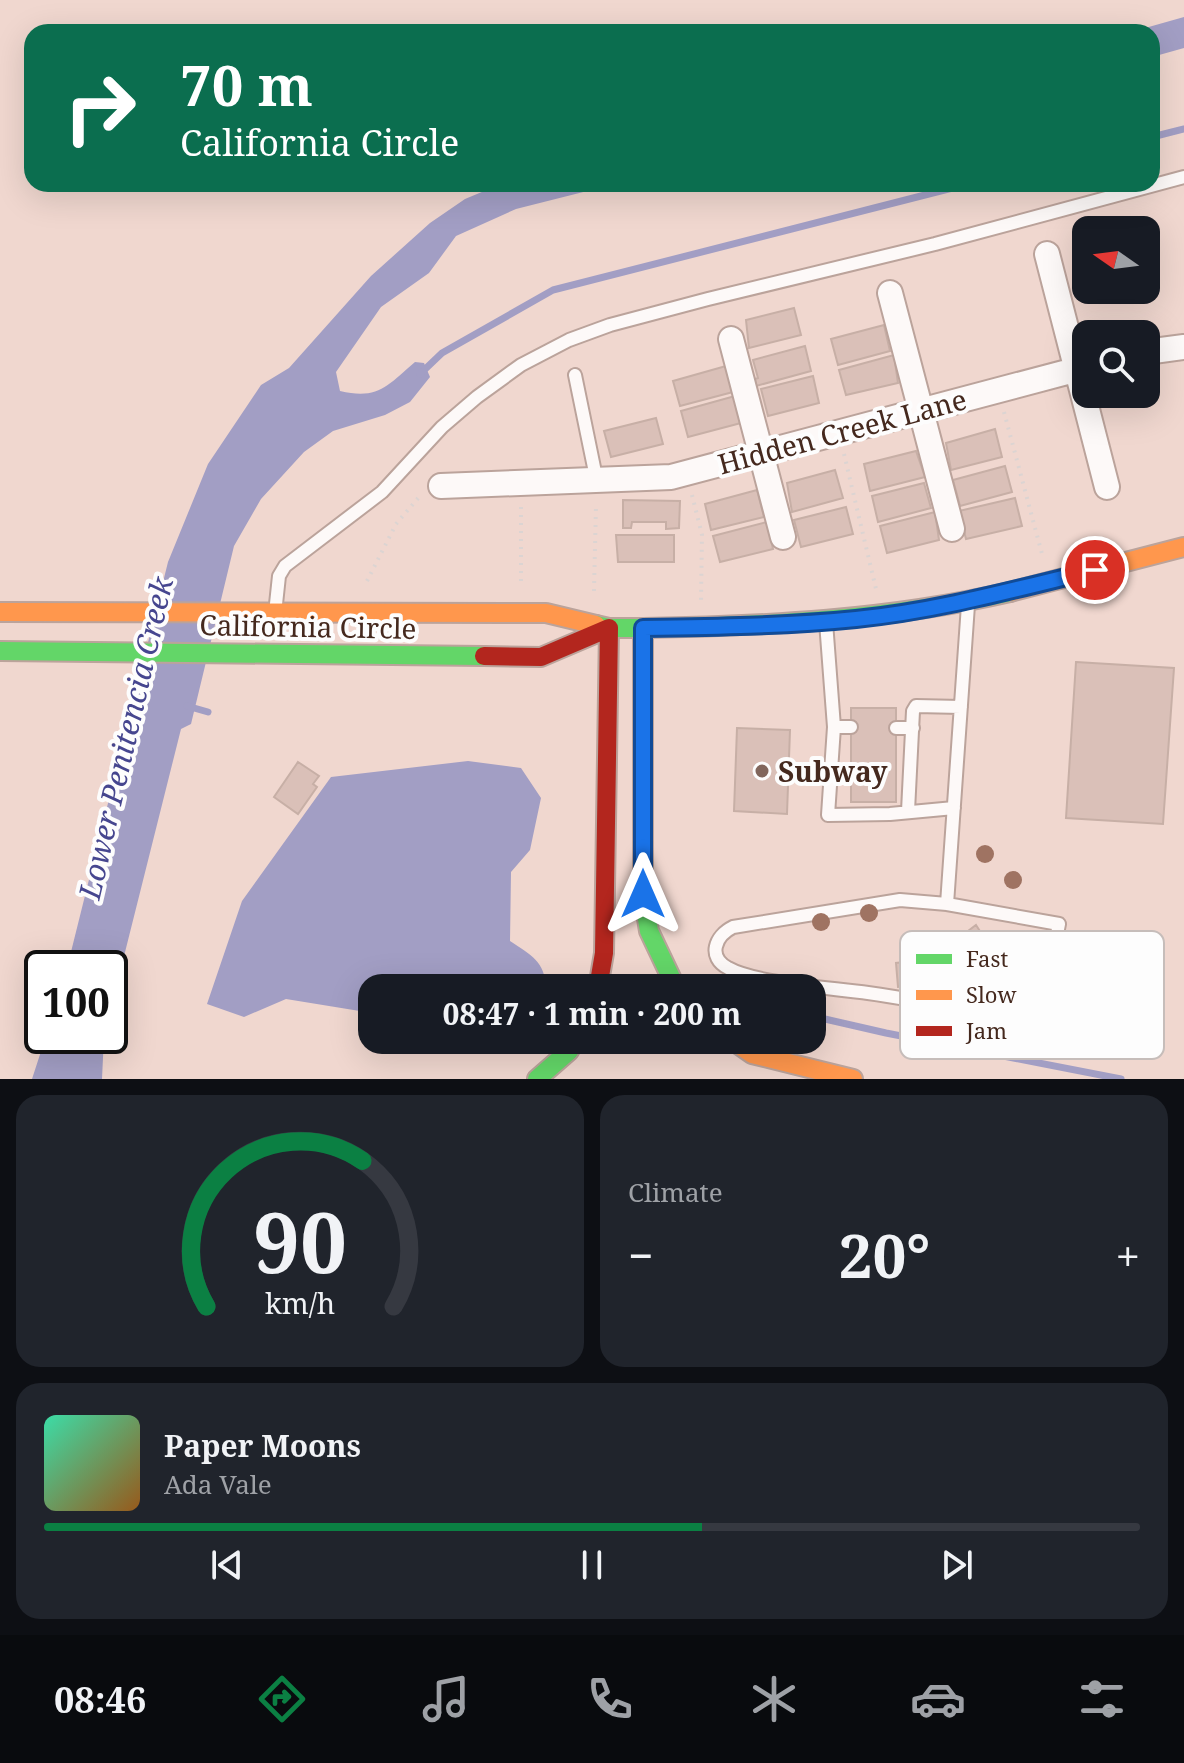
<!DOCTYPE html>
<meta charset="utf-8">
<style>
body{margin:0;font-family:"Noto Serif",serif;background:#20242c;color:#f1f3f6;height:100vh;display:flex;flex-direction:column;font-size:30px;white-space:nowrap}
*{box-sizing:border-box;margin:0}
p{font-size:26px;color:#9ea1a6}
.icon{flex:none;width:44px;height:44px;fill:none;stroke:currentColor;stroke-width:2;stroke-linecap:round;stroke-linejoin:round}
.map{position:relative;height:1079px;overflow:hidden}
.drawer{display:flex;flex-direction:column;gap:16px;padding:16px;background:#0d0f14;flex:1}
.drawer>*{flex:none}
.hud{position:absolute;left:24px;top:24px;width:1136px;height:168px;border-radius:24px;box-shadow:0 8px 32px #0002;background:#0b6e4f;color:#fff;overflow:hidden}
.needle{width:52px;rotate:284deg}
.buttons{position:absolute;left:1072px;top:216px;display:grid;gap:16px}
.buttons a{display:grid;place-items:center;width:88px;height:88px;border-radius:16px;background:#171b24;box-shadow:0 8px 32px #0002;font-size:40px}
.speed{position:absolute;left:24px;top:950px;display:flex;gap:16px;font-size:40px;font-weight:700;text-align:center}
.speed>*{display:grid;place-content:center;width:104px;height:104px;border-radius:50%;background:#171b24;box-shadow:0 8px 32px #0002;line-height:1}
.speed .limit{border:4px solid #111;border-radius:12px;background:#fff;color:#111}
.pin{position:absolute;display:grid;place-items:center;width:68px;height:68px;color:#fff;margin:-34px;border:4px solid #fff;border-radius:50%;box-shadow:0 2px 8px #0007}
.me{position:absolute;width:88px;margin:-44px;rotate:0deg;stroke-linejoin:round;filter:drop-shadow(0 0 6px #0008)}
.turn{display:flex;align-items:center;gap:28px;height:168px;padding:0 24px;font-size:36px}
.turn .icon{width:104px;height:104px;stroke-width:2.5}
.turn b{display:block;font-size:56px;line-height:68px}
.big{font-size:60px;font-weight:700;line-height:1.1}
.drawer .widget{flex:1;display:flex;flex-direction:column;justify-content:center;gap:12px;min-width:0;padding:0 28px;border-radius:24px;background:#20242c}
.drawer .dial{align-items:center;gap:0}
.dial svg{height:208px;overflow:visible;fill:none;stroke:#363941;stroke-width:7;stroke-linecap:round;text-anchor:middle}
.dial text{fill:#f1f3f6;stroke:none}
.song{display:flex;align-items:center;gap:24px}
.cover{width:96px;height:96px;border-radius:12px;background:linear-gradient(135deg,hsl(160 70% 55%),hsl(30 70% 35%))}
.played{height:8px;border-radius:4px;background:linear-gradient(90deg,#0b8043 60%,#363941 60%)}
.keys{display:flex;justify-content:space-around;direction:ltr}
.heat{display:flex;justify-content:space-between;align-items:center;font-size:44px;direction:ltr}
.drawer .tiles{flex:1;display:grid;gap:16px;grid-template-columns:1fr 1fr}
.widget:last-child{grid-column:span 2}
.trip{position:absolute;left:358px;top:974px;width:468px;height:80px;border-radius:24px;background:#171b24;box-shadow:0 8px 32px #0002;font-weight:700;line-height:80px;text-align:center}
.tab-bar{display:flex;height:128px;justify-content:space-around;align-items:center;background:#090b0e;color:#9ea1a6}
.tab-bar .icon{width:56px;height:56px}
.tab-bar .active{color:#0b8043}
.tab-bar b{font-size:36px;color:#f1f3f6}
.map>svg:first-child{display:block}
.water{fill:#a29ec4}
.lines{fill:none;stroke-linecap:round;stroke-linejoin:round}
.stream{stroke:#a29ec4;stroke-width:7}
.building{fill:#dac0b8;stroke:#c7afa6;stroke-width:2}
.lane-casing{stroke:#bba39b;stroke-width:16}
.street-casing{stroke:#bba39b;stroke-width:28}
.fast-casing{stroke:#bba39b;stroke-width:22}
.slow-casing{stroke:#bba39b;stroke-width:22}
.jam-casing{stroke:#bba39b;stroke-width:22}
.path{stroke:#dcd4d2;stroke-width:4;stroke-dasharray:2 6;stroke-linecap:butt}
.lane{stroke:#fdf9f8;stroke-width:12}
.street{stroke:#fdf9f8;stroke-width:24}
.fast{stroke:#63d668;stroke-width:18}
.slow{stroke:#ff974d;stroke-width:18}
.jam{stroke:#b3261e;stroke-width:18}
.tree{fill:#9f7362}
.route-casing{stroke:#114b97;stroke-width:20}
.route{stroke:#1a73e8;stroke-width:14}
.poi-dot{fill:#81665c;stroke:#fdfdfd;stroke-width:3}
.labels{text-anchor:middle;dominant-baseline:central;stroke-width:8;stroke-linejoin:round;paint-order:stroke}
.street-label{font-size:28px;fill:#45291e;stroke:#fdfdfd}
.poi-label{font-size:28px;font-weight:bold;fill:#45291e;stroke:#fdfdfd;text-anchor:start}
.water-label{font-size:30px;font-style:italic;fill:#46468f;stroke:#fdfdfd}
.key{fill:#fdfdfd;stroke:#c6bdba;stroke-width:2}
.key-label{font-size:22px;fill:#45291e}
</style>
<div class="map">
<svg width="1184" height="1079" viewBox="0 0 1184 1079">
<rect width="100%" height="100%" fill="#f0d7cf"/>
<path class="water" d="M1184,17V48L1152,57V32H1131Z
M501,184H615L516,209L456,236L429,273L381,307L336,372L340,391C378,400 387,386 415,362L424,363L430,377L410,402L385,415L333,431L304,452L261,499L234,546L191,724L181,729L110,1012V968H67L168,562L208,464L261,385L289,368L371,276L430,223L465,199Z
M468,761L521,768L541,798L530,850L511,872L510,941C531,955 545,961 546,988H372V1013L286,999L244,1017L207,1004L242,901L331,777Z
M46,1036H104L102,1079H32Z"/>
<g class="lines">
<path class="stream" d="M1152,137L1184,129
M420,374L442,353L553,290L968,184
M187,706L208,712
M812,1016L886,1033L1121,1079"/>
</g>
<path class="building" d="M794,308L801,335L749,348L746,320Z
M884,325L890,351L838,365L831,339Z
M805,346L811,371L756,386L755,379L758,378L753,360Z
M894,355L898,383L846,395L839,370Z
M726,366L733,392L680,406L673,381Z
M813,376L819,403L768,416L761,389Z
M735,396L741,423L688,437L681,411Z
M656,418L663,444L611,457L604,431Z
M995,429L1002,457L951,470L946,443Z
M916,451L925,477L870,491L864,464Z
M1005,466L1012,492L960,506L953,480Z
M835,470L843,498L792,512L787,483Z
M924,483L931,508L878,522L872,496Z
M757,490L764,517L711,530L705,504Z
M1015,498L1022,526L966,539L959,511Z
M623,500L680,501L679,528L666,529V522H632L631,528H623Z
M846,507L853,534L801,547L794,520Z
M935,512L939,540L887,553L880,526Z
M767,522L773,549L720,562L713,536Z
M616,535H674V562H618Z
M1076,662L1174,668L1163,824L1066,818Z
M851,708H896V802H851Z
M737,728L790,730L787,814L734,811Z
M298,762L319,776L313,784L317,787L298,814L274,797Z
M976,925L985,939L991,935L996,944L992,949L1011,947L1013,966L1010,970V976L996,978L992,1007L951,998L963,940L960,937Z
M919,942L961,951L951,998L909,990L910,986L898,987L896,963L914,961Z"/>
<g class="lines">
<g class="lane-casing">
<path id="lane" d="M575,375L597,482
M276,604L279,576L285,566L382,492L442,427L477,397L521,365L569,340L610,325L708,299L935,244L1184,177
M826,622L834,727L828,815L890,814L954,808
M834,727H851
M896,728H913
M908,811L913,711L916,706L961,707
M900,900L947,904L1059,924L1039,1024C982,1013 925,1001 868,993C834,988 756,984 728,968C707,957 715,936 733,927Z
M947,904L968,605"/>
</g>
<g class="street-casing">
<path id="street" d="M1047,254L1107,487
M890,293L952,529
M731,339L783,537
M1146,352L1184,347
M441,486L671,477L1086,367"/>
</g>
<g class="fast-casing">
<path id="fast" d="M596,625L609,628H643V894L649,931L676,988
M643,628C767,626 888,620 1010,592
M0,651L484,656
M537,1079L569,1051L575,1040"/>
</g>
<g class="slow-casing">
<path id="slow" d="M1010,592L1184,547
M0,612L546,613L596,625
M732,1040L752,1054L853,1079"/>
</g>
<g class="jam-casing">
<path id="jam" d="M484,656L541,657L609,628
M598,988L604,953L609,628"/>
</g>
<path class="path" d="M1004,412L1042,554
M844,454L876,589
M692,495L702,535L701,600
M367,581L396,524L419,497
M521,581V506
M594,591L596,504"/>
<use href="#lane" class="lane"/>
<use href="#street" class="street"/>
<use href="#fast" class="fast"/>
<use href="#slow" class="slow"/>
<use href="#jam" class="jam"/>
</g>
<g class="tree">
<circle cx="985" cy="854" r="9"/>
<circle cx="1013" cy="880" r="9"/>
<circle cx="869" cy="913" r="9"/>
<circle cx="821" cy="922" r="9"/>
</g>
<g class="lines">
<g class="route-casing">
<path id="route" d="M643,894V628C714,627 785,626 856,619C937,611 1016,589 1095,570"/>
</g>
<use href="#route" class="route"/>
</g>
<circle class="poi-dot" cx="762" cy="771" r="8"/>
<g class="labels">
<g class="street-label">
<text transform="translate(842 431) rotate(-15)">Hidden Creek Lane</text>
<text transform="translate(308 626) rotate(1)">California Circle</text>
</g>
<g class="poi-label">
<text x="778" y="771">Subway</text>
</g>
<g class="water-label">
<text transform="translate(125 738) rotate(-77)">Lower Penitencia Creek</text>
</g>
</g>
<rect x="900" y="931" width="264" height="128" rx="12" class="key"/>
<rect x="916" y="954" width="36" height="10" fill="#63d668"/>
<rect x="916" y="990" width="36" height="10" fill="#ff974d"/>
<rect x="916" y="1026" width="36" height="10" fill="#b3261e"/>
<g class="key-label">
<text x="966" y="967">Fast</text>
<text x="966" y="1003">Slow</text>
<text x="966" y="1039">Jam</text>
</g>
</svg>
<div class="buttons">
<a><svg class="needle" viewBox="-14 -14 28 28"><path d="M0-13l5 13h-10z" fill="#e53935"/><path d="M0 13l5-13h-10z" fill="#9ea1a6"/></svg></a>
<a><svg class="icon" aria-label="search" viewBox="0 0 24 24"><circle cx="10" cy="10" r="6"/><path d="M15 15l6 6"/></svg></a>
</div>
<div class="speed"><div class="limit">100</div></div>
<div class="pin" style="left:1095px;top:570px;background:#d93025"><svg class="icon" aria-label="arrive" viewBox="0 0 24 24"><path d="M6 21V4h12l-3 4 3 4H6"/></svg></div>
<svg class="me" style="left:643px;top:894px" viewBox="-20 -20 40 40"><path d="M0-17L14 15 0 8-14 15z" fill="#1a73e8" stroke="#fff" stroke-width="4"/></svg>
<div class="trip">08:47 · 1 min · 200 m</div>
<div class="hud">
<div class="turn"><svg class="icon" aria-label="right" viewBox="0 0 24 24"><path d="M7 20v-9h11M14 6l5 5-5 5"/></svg><div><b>70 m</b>California Circle</div></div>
</div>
</div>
<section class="drawer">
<div class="tiles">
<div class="widget dial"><svg viewBox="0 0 100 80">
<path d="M14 69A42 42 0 1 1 86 69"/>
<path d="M14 69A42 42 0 0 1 74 13" stroke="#0b8043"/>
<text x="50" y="56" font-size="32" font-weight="700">90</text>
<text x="50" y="72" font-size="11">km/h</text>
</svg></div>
<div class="widget"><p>Climate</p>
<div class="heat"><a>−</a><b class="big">20°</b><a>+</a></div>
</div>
<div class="widget">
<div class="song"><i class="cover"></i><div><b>Paper Moons</b><p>Ada Vale</p></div></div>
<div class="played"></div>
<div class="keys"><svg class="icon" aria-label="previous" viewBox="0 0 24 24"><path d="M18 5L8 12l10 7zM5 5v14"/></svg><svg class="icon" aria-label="pause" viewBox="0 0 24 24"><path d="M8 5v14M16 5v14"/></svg><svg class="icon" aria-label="next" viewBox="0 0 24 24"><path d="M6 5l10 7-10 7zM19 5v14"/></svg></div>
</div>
</div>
</section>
<nav class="tab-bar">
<b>08:46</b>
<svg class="icon active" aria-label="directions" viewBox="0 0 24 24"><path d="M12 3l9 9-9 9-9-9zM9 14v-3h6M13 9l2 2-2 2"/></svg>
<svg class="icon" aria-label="music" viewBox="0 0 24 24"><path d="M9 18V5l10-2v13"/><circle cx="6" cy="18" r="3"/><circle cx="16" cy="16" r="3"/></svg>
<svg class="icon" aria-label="phone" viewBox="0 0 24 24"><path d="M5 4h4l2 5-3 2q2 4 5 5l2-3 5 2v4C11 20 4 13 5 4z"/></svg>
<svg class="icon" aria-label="climate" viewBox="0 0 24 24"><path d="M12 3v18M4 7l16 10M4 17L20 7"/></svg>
<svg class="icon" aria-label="car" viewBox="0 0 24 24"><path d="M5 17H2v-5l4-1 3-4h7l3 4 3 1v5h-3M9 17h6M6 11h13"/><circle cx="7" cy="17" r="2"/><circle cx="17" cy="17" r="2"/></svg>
<svg class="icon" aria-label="filters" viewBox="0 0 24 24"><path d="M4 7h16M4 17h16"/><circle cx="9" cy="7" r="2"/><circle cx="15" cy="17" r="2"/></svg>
</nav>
